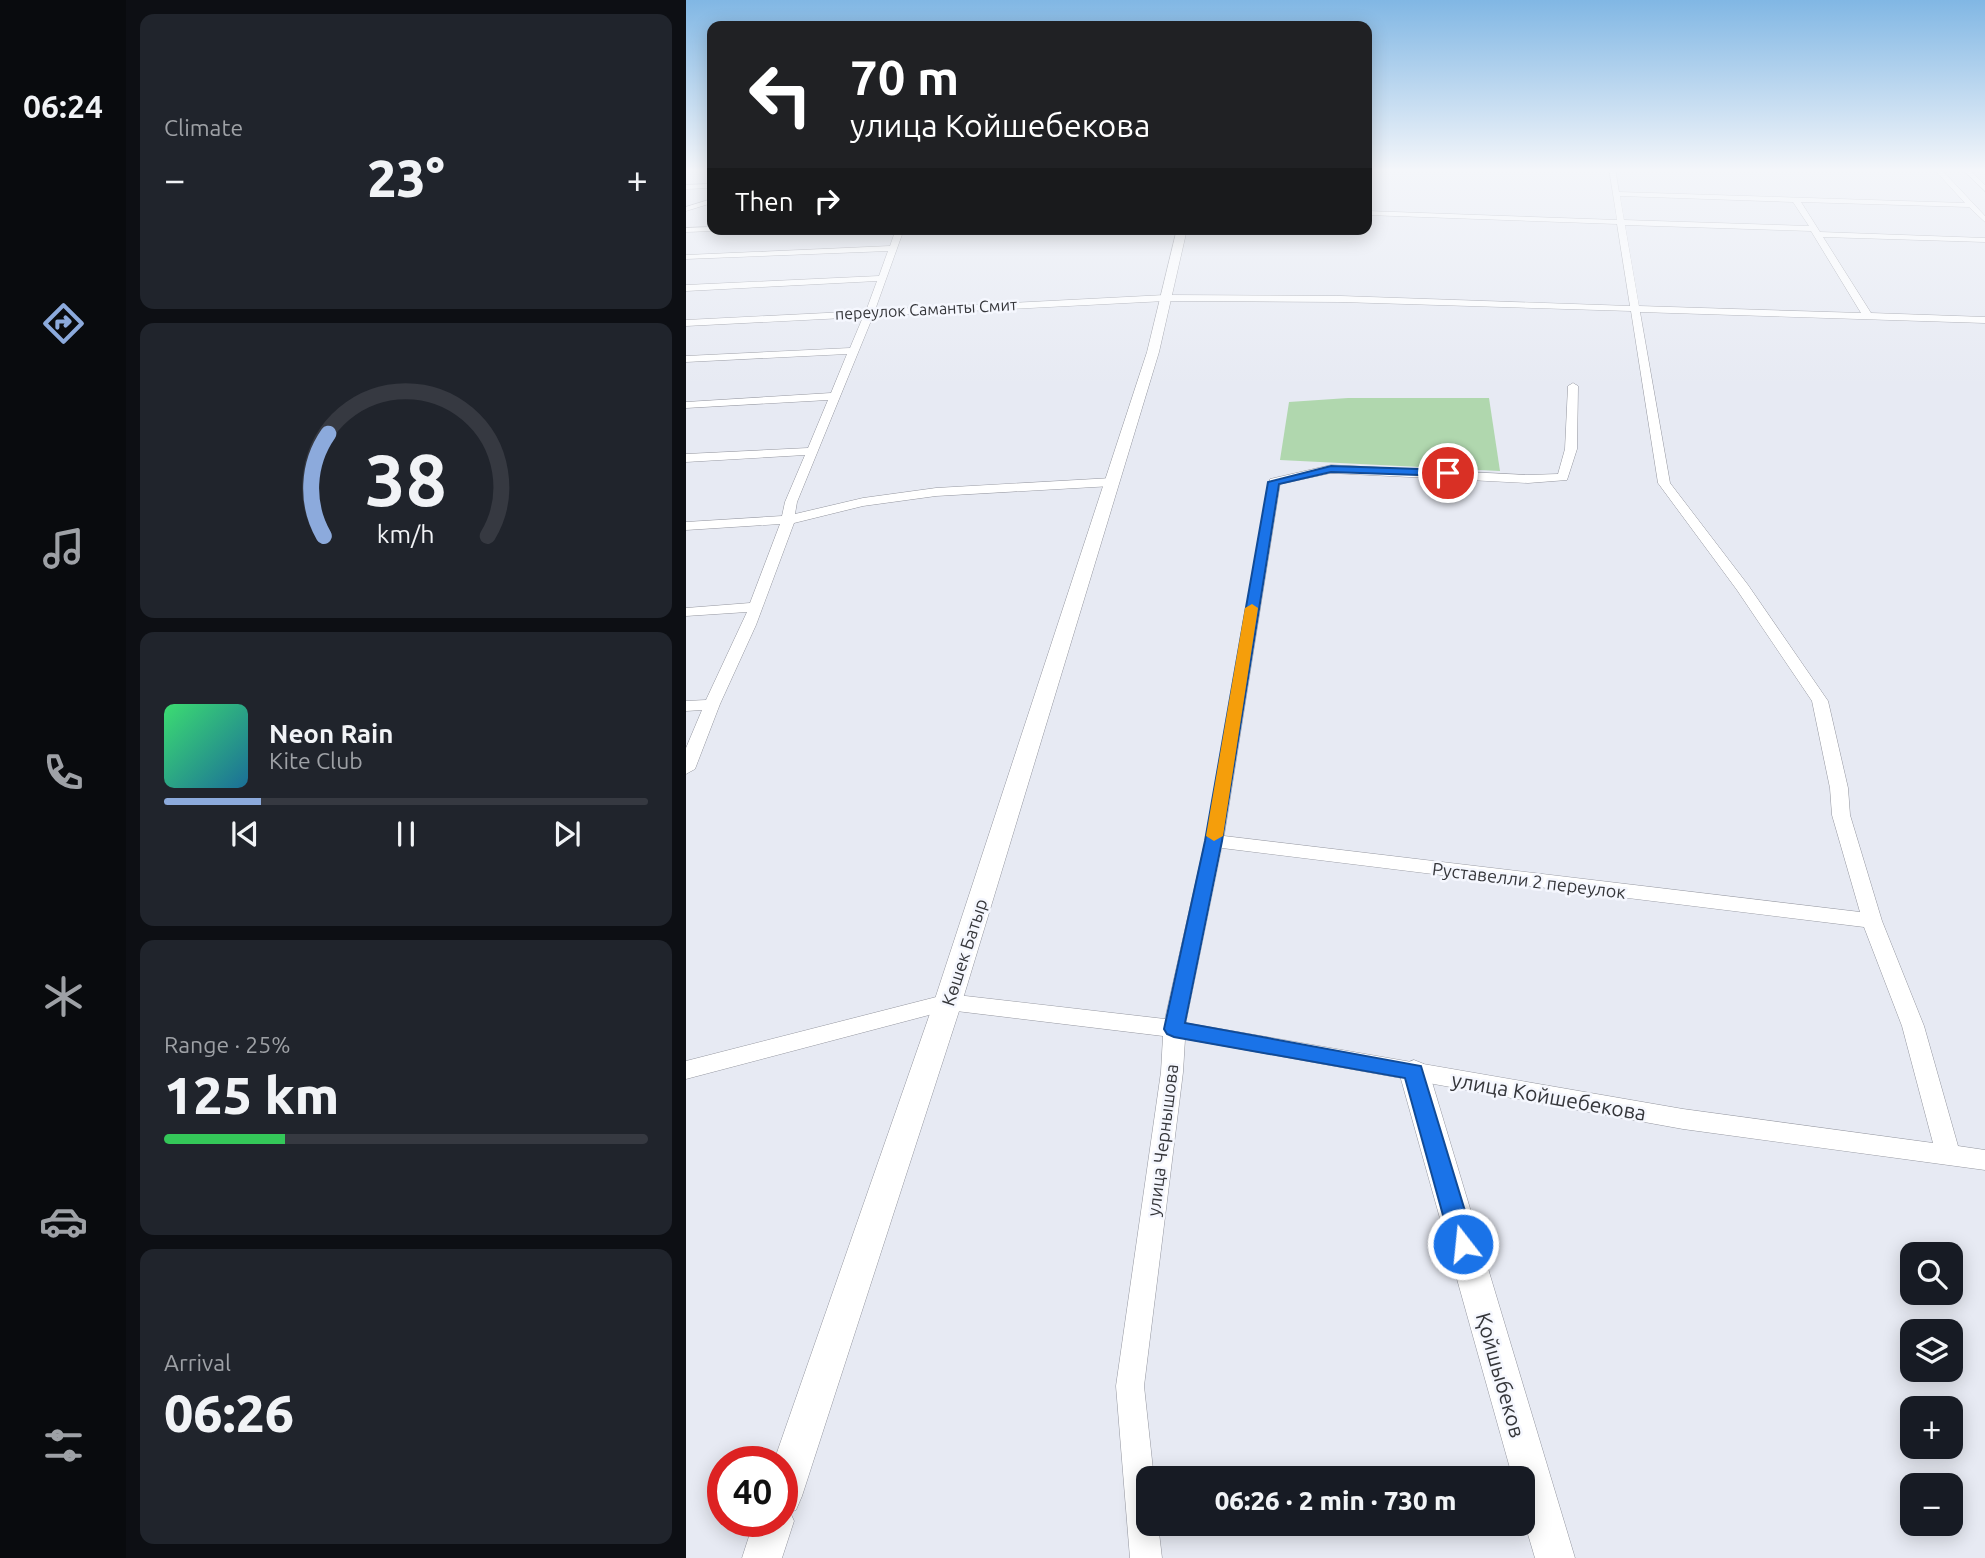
<!DOCTYPE html>
<meta charset="utf-8">
<style>
body{margin:0;font-family:Ubuntu,sans-serif;background:#20242c;color:#f1f3f6;height:100vh;display:flex;flex-direction:column;font-size:26px;white-space:nowrap}
*{box-sizing:border-box;margin:0}
p{font-size:23px;color:#9ea1a6}
.icon{flex:none;width:38px;height:38px;fill:none;stroke:currentColor;stroke-width:2;stroke-linecap:round;stroke-linejoin:round}
.map{position:relative;flex:1;overflow:hidden}
.details{display:flex;flex-direction:column;gap:14px;padding:14px;background:#0d0f14;width:560px}
.details>*{flex:none}
.guide{position:absolute;left:21px;top:21px;width:665px;height:214px;border-radius:14px;box-shadow:0 4px 18px #0003;background:#202124;color:#fff;overflow:hidden}
.tools{position:absolute;left:1214px;top:1242px;display:grid;gap:14px}
.tools a{display:grid;place-items:center;width:63px;height:63px;border-radius:14px;background:#171b24;box-shadow:0 4px 18px #0003;font-size:35px}
.speed{position:absolute;left:21px;top:1446px;display:flex;gap:14px;font-size:35px;font-weight:700;text-align:center}
.speed>*{display:grid;place-content:center;width:91px;height:91px;border-radius:50%;background:#171b24;box-shadow:0 4px 18px #0003;line-height:1}
.speed .limit{border:10px solid #d22;background:#fff;color:#111}
.pin{position:absolute;display:grid;place-items:center;width:60px;height:60px;color:#fff;margin:-30px;border:4px solid #fff;border-radius:50%;box-shadow:0 2px 7px #0007}
.me{position:absolute;width:77px;margin:-38px;rotate:344deg;stroke-linejoin:round;filter:drop-shadow(0 0 5px #0008)}
.turn{display:flex;align-items:center;gap:24px;height:147px;padding:0 28px;font-size:32px}
.turn .icon{width:91px;height:91px;stroke-width:2.5}
.turn b{display:block;font-size:49px;line-height:60px}
.then{display:flex;align-items:center;height:66px;padding:0 28px;background:#0003;gap:14px;font-size:26px}
.big{font-size:52px;font-weight:800;line-height:1.1}
.details .card{flex:1;display:flex;flex-direction:column;justify-content:center;gap:10px;min-width:0;padding:0 24px;border-radius:14px;background:#20242c}
.details .dial{align-items:center;gap:0}
.dial svg{height:182px;overflow:visible;fill:none;stroke:#363941;stroke-width:7;stroke-linecap:round;text-anchor:middle}
.dial text{fill:#f1f3f6;stroke:none}
.song{display:flex;align-items:center;gap:21px}
.cover{width:84px;height:84px;border-radius:10px;background:linear-gradient(135deg,hsl(140 70% 55%),hsl(200 70% 35%))}
.played{height:7px;border-radius:4px;background:linear-gradient(90deg,#8caadc 20%,#363941 20%)}
.keys{display:flex;justify-content:space-around;direction:ltr}
.heat{display:flex;justify-content:space-between;align-items:center;font-size:38px;direction:ltr}
.charge{height:10px;border-radius:5px;background:linear-gradient(90deg,#34c759 25%,#363941 0)}
.trip{position:absolute;left:450px;top:1466px;width:399px;height:70px;border-radius:14px;background:#171b24;box-shadow:0 4px 18px #0003;font-weight:800;line-height:70px;text-align:center}
main{display:flex;flex:1;min-height:0}
.menu{display:flex;flex-direction:column;width:126px;justify-content:space-around;align-items:center;background:#090b0e;color:#9ea1a6}
.menu .icon{width:49px;height:49px}
.menu .selected{color:#8caadc}
.menu b{font-size:32px;color:#f1f3f6}
.map>svg:first-child{display:block}
.green{fill:#b0d7ae}
.lines{fill:none;stroke-linecap:round;stroke-linejoin:round}
.street-casing{stroke:#94969f;stroke-width:1}
.secondary-casing{stroke:#94969f;stroke-width:1}
.street{fill:#fff;fill-rule:evenodd}
.secondary{fill:#fff;fill-rule:evenodd}
.route{fill:#1a73e8;stroke:#114b97;stroke-width:2}
.slow{fill:#f59e0b}
.labels{text-anchor:middle;dominant-baseline:central;stroke-width:5;stroke-linejoin:round;paint-order:stroke}
.far-street-label{font-size:16px;fill:#35363a;stroke:#f5f7fe}
.street-label{font-size:18px;fill:#35363a;stroke:#f5f7fe}
.near-street-label{font-size:21px;fill:#35363a;stroke:#f5f7fe}
</style>
<main>
<nav class="menu">
<b>06:24</b>
<svg class="icon selected" aria-label="directions" viewBox="0 0 24 24"><path d="M12 3l9 9-9 9-9-9zM9 14v-3h6M13 9l2 2-2 2"/></svg>
<svg class="icon" aria-label="music" viewBox="0 0 24 24"><path d="M9 18V5l10-2v13"/><circle cx="6" cy="18" r="3"/><circle cx="16" cy="16" r="3"/></svg>
<svg class="icon" aria-label="phone" viewBox="0 0 24 24"><path d="M5 4h4l2 5-3 2q2 4 5 5l2-3 5 2v4C11 20 4 13 5 4z"/></svg>
<svg class="icon" aria-label="climate" viewBox="0 0 24 24"><path d="M12 3v18M4 7l16 10M4 17L20 7"/></svg>
<svg class="icon" aria-label="car" viewBox="0 0 24 24"><path d="M5 17H2v-5l4-1 3-4h7l3 4 3 1v5h-3M9 17h6M6 11h13"/><circle cx="7" cy="17" r="2"/><circle cx="17" cy="17" r="2"/></svg>
<svg class="icon" aria-label="filters" viewBox="0 0 24 24"><path d="M4 7h16M4 17h16"/><circle cx="9" cy="7" r="2"/><circle cx="15" cy="17" r="2"/></svg>
</nav>
<section class="details">
<div class="card"><p>Climate</p>
<div class="heat"><a>−</a><b class="big">23°</b><a>+</a></div>
</div>
<div class="card dial"><svg viewBox="0 0 100 80">
<path d="M14 69A42 42 0 1 1 86 69"/>
<path d="M14 69A42 42 0 0 1 16 24" stroke="#8caadc"/>
<text x="50" y="56" font-size="32" font-weight="700">38</text>
<text x="50" y="72" font-size="11">km/h</text>
</svg></div>
<div class="card">
<div class="song"><i class="cover"></i><div><b>Neon Rain</b><p>Kite Club</p></div></div>
<div class="played"></div>
<div class="keys"><svg class="icon" aria-label="previous" viewBox="0 0 24 24"><path d="M18 5L8 12l10 7zM5 5v14"/></svg><svg class="icon" aria-label="pause" viewBox="0 0 24 24"><path d="M8 5v14M16 5v14"/></svg><svg class="icon" aria-label="next" viewBox="0 0 24 24"><path d="M6 5l10 7-10 7zM19 5v14"/></svg></div>
</div>
<div class="card"><p>Range · 25%</p><b class="big">125 km</b><div class="charge"></div></div>
<div class="card"><p>Arrival</p><b class="big">06:26</b></div>
</section>
<div class="map">
<svg width="1299" height="1558" viewBox="0 0 1299 1558">
<rect width="100%" height="100%" fill="#e7eaf3"/>
<path class="green" d="M662,398H803L814,471L594,460L603,402Z"/>
<g class="lines">
<g class="street-casing">
<path id="street" d="M0,168H9L0,170Z
M923,168H929L933,192L1279,203L1247,168H1254L1299,216V222L1283,207L1115,202L1134,232L1299,238V242L1137,237L1185,313L1299,317V323L954,312L984,483L1062,585L1142,701L1162,788L1164,815L1196,921L1238,1026L1272,1146L1299,1150V1170L997,1129L499,1039L497,1072L458,1386L468,1479H462V1524H472L476,1558H444L430,1386L475,1072L477,1036L262,1010L0,1079V1061L262,994L479,1019L519,841L584,479L645,465L842,475L872,474L879,449L882,386L887,383L892,386L891,449L881,480L842,483L645,473L594,484L538,836L1174,912L1146,815L1144,788L1126,701L1051,590L972,483L945,311L655,302L479,301L187,316L111,502L109,514L177,498L250,488L426,478L432,482L426,486L250,496L177,506L108,523L70,625L34,704L9,769L0,774V748L16,710L0,711V701L20,700L61,612L0,616V608L64,603L94,524L0,530V522L96,516L99,502L119,455L0,462V454L122,448L142,400L0,408V402L145,393L161,354L0,362V356L164,348L177,317L0,326V320L180,311L191,281L0,291V285L193,276L202,251L0,259V255L204,246L210,229H218L189,310L479,295L655,296L944,306L931,224L681,215V211L931,220ZM934,196L1107,202L1123,226L938,220ZM939,225L1125,231L1175,313L953,306ZM536,848L1178,927L1216,1026L1247,1143L997,1109L500,1023Z
M1275,168H1282L1299,185V191Z
M26,184V188L0,189V185Z
M26,199V203L0,211V207Z
M26,227L29,231L0,232V228Z"/>
</g>
<g class="secondary-casing">
<path id="secondary" d="M491,229H501L473,352L276,1002L116,1496L110,1510L104,1512L108,1521L96,1558H56L68,1521H96V1461H88L248,1002L461,352Z
M728,1060L738,1064L743,1072L889,1558H849L836,1514V1479H827L713,1072L718,1064Z"/>
</g>
<use href="#street" class="street"/>
<use href="#secondary" class="secondary"/>
</g>
<linearGradient id="sky" x2="0" y2="1"><stop stop-color="#81b7e4"/><stop offset="0.44" stop-color="#f4f6fa"/><stop offset="1" stop-color="#f4f6fa" stop-opacity="0"/></linearGradient>
<rect width="1299" height="386" fill="url(#sky)"/>
<path class="route" d="M645,466L762,470L768,473L762,476L645,472L593,484L536,841L499,1023L735,1066L789,1244L785,1251L777,1255L769,1251L765,1244L719,1078L488,1037L481,1034L478,1029L519,841L582,482Z"/>
<path class="slow" d="M566,604L572,608L537,836L528,841L520,836L559,608Z"/>
<g class="labels">
<g class="far-street-label">
<text transform="translate(240 309) rotate(-3)">переулок Саманты Смит</text>
</g>
<g class="street-label">
<text transform="translate(843 880) rotate(7)">Руставелли 2 переулок</text>
<text transform="translate(278 952) rotate(-72)">Көшек Батыр</text>
<text transform="translate(476 1140) rotate(-83)">улица Чернышова</text>
</g>
<g class="near-street-label">
<text transform="translate(863 1096) rotate(10)">улица Койшебекова</text>
<text transform="translate(815 1375) rotate(74)">Қойшыбеков</text>
</g>
</g>
</svg>
<div class="tools">
<a><svg class="icon" aria-label="search" viewBox="0 0 24 24"><circle cx="10" cy="10" r="6"/><path d="M15 15l6 6"/></svg></a>
<a><svg class="icon" aria-label="layers" viewBox="0 0 24 24"><path d="M12 4l9 5-9 5-9-5zM3 14l9 5 9-5"/></svg></a>
<a>+</a>
<a>−</a>
</div>
<div class="speed"><div class="limit">40</div></div>
<div class="pin" style="left:762px;top:473px;background:#d93025"><svg class="icon" aria-label="arrive" viewBox="0 0 24 24"><path d="M6 21V4h12l-3 4 3 4H6"/></svg></div>
<svg class="me" style="left:777px;top:1244px" viewBox="-20 -20 40 40"><circle r="17" fill="#1a73e8" stroke="#fff" stroke-width="3"/><path d="M0-11L8 9 0 5-8 9z" fill="#fff"/></svg>
<div class="trip">06:26 · 2 min · 730 m</div>
<div class="guide">
<div class="turn"><svg class="icon" aria-label="left" viewBox="0 0 24 24"><path d="M17 20v-9H6M10 6l-5 5 5 5"/></svg><div><b>70 m</b>улица Койшебекова</div></div>
<div class="then">Then<svg class="icon" aria-label="right" viewBox="0 0 24 24"><path d="M7 20v-9h11M14 6l5 5-5 5"/></svg></div>
</div>
</div>
</main>
